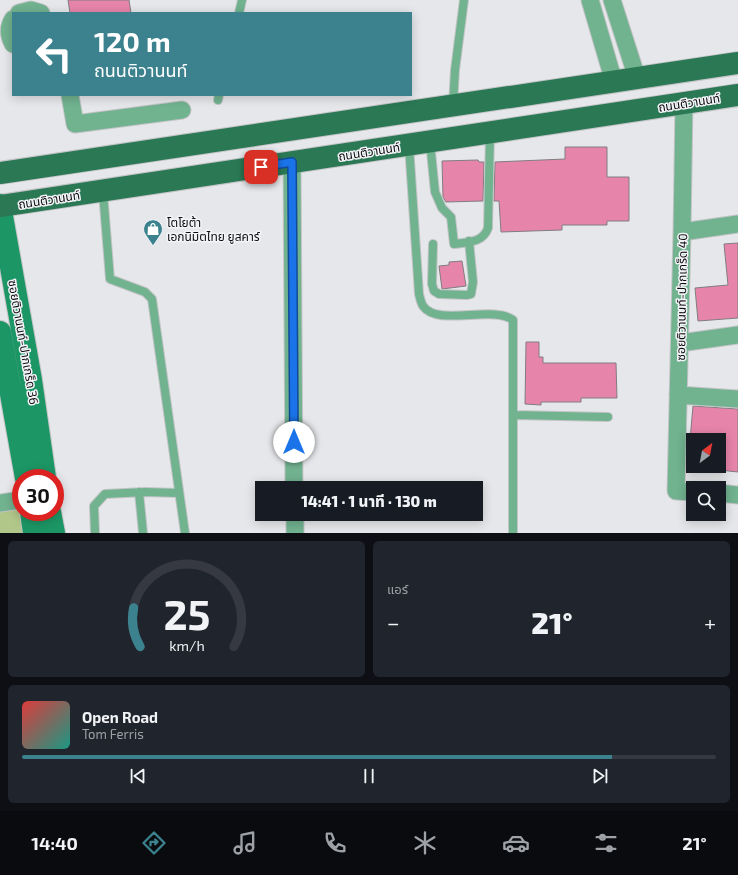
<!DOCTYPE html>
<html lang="th">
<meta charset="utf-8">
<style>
body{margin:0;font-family:"Exo 2","Noto Sans Thai",sans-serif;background:#20242c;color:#f1f3f6;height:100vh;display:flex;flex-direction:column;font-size:15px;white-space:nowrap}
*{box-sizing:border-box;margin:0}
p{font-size:13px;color:#9ea1a6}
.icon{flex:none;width:22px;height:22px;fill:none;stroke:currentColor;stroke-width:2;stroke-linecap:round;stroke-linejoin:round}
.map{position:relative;height:533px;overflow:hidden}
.drawer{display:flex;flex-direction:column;gap:8px;padding:8px;background:#0d0f14;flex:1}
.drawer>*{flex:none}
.top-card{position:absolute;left:12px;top:12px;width:400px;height:84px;border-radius:0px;box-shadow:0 2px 10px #0003;background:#3c828e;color:#fff;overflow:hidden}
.needle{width:26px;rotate:32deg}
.fabs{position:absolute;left:686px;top:433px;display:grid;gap:8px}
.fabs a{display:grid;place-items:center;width:40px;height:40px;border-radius:0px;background:#171b24;box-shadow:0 2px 10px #0003;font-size:20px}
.speed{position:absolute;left:12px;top:469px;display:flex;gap:8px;font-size:20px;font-weight:700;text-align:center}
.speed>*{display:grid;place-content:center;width:52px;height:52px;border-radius:50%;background:#171b24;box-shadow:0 2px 10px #0003;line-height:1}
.speed .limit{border:6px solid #d22;background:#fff;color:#111}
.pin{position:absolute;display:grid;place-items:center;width:34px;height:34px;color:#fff;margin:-17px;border-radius:8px;box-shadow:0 2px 6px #0006}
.me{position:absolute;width:44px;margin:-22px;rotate:0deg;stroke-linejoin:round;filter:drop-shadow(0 0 3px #0008)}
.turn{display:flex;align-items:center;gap:14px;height:84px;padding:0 16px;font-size:18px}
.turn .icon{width:52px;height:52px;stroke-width:2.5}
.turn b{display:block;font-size:28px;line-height:34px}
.big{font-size:30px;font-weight:800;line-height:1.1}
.drawer .widget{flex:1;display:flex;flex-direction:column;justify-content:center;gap:6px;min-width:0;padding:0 14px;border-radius:6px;background:#20242c}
.drawer .dial{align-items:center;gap:0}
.dial svg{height:104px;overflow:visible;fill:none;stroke:#363941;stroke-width:7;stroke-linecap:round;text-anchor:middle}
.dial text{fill:#f1f3f6;stroke:none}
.song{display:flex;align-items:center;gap:12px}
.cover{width:48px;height:48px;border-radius:6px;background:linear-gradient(135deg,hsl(0 70% 55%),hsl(170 70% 35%))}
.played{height:4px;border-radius:2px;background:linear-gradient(90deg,#3c828e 85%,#363941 85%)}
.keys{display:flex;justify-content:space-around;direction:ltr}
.heat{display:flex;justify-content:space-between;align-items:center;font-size:22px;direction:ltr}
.drawer .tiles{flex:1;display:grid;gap:8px;grid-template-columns:1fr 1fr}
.widget:last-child{grid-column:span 2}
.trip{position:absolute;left:255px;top:481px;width:228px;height:40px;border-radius:0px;background:#171b24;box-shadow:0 2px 10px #0003;font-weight:800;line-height:40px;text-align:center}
.tabs{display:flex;height:64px;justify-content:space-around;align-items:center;background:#090b0e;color:#9ea1a6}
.tabs .icon{width:28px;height:28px}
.tabs .current{color:#3c828e}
.tabs b{font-size:18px;color:#f1f3f6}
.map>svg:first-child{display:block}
.green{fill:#b1c689}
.building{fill:#e784a9;stroke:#817d7e}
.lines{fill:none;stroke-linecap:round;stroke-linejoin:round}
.lane-casing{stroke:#c3c4c7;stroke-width:10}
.street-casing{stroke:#c3c4c7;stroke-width:19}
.secondary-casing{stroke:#c3c4c7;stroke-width:24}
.primary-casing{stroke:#c3c4c7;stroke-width:24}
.lane{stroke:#71b28f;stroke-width:8}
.street{stroke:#71b28f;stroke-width:17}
.secondary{stroke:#1c9664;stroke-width:22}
.primary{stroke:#2a7854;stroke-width:22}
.route-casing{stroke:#114b97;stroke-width:10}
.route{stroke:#1a73e8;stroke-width:7}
.labels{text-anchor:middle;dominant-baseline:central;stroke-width:3;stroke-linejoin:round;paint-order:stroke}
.street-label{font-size:12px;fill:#0d0d0e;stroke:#f3f4f8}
.poi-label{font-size:12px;fill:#0d0d0e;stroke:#f3f4f8;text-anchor:start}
</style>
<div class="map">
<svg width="738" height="533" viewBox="0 0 738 533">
<rect width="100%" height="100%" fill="#e6e7ea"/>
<path class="green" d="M20,502L25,533H0V504Z"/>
<path class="building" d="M68,0H129L131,13H70Z
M565,147H607V177H629V221H607V225H562V230L501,232L499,201H494L495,162L565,159Z
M478,160L479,162H484L483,201L446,202L443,197L442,161Z
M738,243V318L698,321L695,288L728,285L724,244Z
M462,261L466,286L442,289L439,266L449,265V262Z
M526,342H539V357H543V363H616L617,398H581V402H541V405L525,404Z
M693,406L738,409V472L719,470V440H690Z"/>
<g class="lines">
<g class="lane-casing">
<path id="lane" d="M239,13L242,0
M218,100L219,95
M453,105L455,70L464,0
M430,142L435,192L442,208L451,217L454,244C467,242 483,243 488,228L490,133
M409,145L419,294C420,298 421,303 423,306C437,327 493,305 513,320V533
M103,192L110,279L145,292L152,299L185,533
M433,244L432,284L434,291L439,294L467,295L471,294L473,282L469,241
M513,415L608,417
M139,492L143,533
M95,533L94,506L105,494L145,492L179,493"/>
</g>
<g class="street-casing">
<path id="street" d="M590,0L614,82
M612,0L637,78
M19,13L31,10L41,13
M13,19C8,27 8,35 13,44
M70,95L75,124L182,110
M684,103L682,232L676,491L693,492
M292,162L294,488
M682,232L738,224
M680,343L738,335
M678,395L738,399
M719,493L738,495
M0,503L21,500
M295,514V533"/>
</g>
<g class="secondary-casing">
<path id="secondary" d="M0,205L31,380L45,478
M0,332L26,478
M31,512L34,533
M50,512L54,533"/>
</g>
<g class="primary-casing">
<path id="primary" d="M0,173L738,63
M0,206L738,95"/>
</g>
<use href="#lane" class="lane"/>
<use href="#street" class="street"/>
<use href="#secondary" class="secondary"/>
<use href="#primary" class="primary"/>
</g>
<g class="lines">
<g class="route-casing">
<path id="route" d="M261,167L292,162L294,442"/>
</g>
<use href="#route" class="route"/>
</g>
<defs>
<g id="shop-pin" transform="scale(1)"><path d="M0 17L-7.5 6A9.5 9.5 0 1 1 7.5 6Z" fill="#3c828e" stroke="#f3f4f8"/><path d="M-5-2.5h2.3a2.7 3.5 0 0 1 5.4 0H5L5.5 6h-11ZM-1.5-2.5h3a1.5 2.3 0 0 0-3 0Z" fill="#fff"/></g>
</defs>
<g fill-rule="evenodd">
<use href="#shop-pin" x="153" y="229"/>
</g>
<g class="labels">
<g class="street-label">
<text transform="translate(689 102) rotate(-9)">ถนนติวานนท์</text>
<text transform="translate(369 151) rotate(-9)">ถนนติวานนท์</text>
<text transform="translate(49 199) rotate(-9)">ถนนติวานนท์</text>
<text transform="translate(681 297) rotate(-89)">ซอยติวานนท์-ปากเกร็ด 40</text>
<text transform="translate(24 342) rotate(80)">ซอยติวานนท์-ปากเกร็ด 36</text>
</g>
<g class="poi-label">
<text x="167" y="222">โตโยต้า<tspan x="167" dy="14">เอกนิมิตไทย ยูสคาร์</tspan></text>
</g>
</g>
</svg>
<div class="fabs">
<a><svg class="needle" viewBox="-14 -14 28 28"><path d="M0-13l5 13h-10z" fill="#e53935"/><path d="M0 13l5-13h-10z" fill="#9ea1a6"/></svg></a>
<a><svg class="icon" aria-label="search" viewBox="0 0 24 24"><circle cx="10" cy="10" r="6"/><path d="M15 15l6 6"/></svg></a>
</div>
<div class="speed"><div class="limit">30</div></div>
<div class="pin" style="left:261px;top:167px;background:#d93025"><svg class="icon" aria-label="arrive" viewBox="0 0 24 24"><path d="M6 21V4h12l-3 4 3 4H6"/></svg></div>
<svg class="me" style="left:294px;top:442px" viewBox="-20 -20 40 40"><circle r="19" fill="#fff"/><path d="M0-13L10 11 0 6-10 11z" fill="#1a73e8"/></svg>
<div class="trip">14:41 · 1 นาที · 130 m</div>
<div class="top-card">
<div class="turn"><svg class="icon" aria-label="left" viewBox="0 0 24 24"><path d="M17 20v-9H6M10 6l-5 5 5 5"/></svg><div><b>120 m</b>ถนนติวานนท์</div></div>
</div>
</div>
<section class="drawer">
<div class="tiles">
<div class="widget dial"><svg viewBox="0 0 100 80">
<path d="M14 69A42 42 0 1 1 86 69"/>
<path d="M14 69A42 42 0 0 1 9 39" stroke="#3c828e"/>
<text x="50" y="56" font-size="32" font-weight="700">25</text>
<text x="50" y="72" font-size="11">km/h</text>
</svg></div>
<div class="widget"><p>แอร์</p>
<div class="heat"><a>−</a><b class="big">21°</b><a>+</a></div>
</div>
<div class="widget">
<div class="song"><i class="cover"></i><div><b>Open Road</b><p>Tom Ferris</p></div></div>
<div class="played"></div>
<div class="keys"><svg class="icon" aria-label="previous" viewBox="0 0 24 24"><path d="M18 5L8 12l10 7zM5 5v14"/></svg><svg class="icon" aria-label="pause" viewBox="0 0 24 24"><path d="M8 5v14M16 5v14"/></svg><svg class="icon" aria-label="next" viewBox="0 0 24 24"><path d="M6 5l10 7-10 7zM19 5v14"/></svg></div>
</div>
</div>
</section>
<nav class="tabs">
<b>14:40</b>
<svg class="icon current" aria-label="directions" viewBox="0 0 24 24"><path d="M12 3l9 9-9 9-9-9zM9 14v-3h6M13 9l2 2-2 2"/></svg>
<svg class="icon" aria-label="music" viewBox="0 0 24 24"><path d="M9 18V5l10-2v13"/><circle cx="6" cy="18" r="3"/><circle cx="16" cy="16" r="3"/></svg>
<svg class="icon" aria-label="phone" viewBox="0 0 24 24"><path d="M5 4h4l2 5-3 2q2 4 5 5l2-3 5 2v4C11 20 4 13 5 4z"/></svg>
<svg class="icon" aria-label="climate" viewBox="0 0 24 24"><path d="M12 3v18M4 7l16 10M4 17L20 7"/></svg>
<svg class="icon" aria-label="car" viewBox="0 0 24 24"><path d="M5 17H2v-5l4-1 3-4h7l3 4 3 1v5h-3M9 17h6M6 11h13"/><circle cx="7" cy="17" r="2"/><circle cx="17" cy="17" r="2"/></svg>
<svg class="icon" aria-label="filters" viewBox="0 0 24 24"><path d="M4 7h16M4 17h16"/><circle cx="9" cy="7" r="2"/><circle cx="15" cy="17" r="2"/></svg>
<b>21°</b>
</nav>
